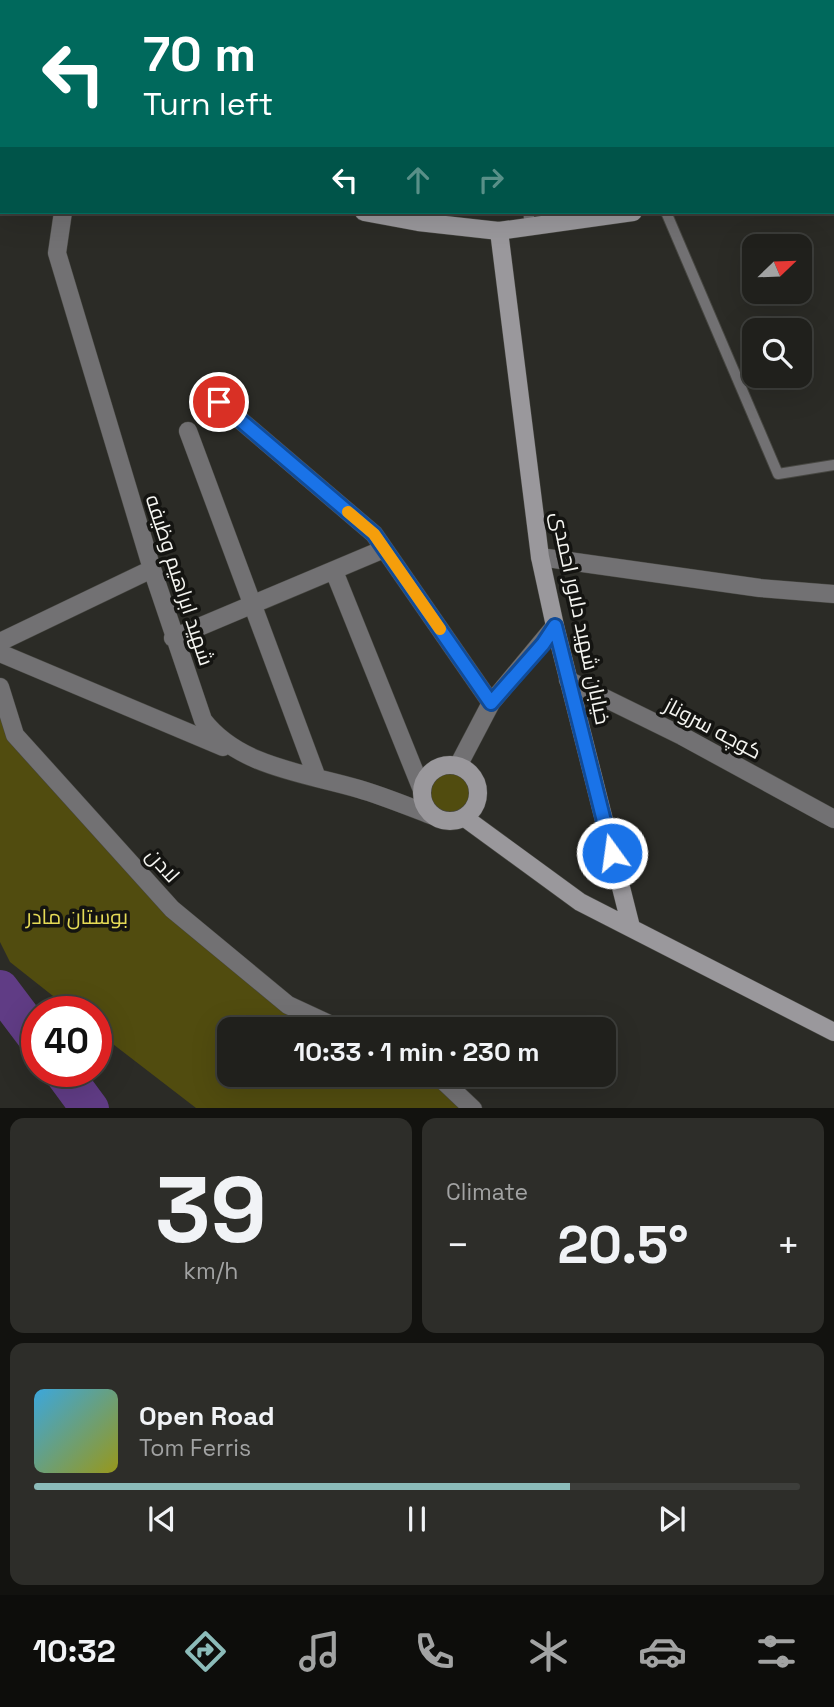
<!DOCTYPE html>
<meta charset="utf-8">
<style>
body{margin:0;font-family:"Space Grotesk",Cairo,sans-serif;background:#2d2d29;color:#f1f3f6;height:100vh;display:flex;flex-direction:column;font-size:26px;white-space:nowrap}
*{box-sizing:border-box;margin:0}
p{font-size:23px;color:#a2a3a3}
.icon{flex:none;width:38px;height:38px;fill:none;stroke:currentColor;stroke-width:2;stroke-linecap:round;stroke-linejoin:round}
.map{position:relative;height:1108px;overflow:hidden}
.side{display:flex;flex-direction:column;gap:10px;padding:10px;background:#12120f;flex:1}
.side>*{flex:none}
.guide{position:absolute;left:0px;top:0px;width:835px;height:214px;box-shadow:0 7px 28px #0002,0 0 0 2px #3d3e3b;background:#00695c;color:#fff;overflow:hidden}
.needle{width:46px;rotate:67deg}
.buttons{position:absolute;left:742px;top:234px;display:grid;gap:14px}
.buttons a{display:grid;place-items:center;width:70px;height:70px;border-radius:14px;background:#20201c;box-shadow:0 7px 28px #0002,0 0 0 2px #3d3e3b;font-size:35px}
.speed{position:absolute;left:21px;top:996px;display:flex;gap:14px;font-size:35px;font-weight:700;text-align:center}
.speed>*{display:grid;place-content:center;width:91px;height:91px;border-radius:50%;background:#20201c;box-shadow:0 7px 28px #0002,0 0 0 2px #3d3e3b;line-height:1}
.speed .limit{border:10px solid #d22;background:#fff;color:#111}
.pin{position:absolute;display:grid;place-items:center;width:60px;height:60px;color:#fff;margin:-30px;border:4px solid #fff;border-radius:50%;box-shadow:0 2px 7px #0007}
.me{position:absolute;width:77px;margin:-38px;rotate:346deg;stroke-linejoin:round;filter:drop-shadow(0 0 5px #0008)}
.turn{display:flex;align-items:center;gap:24px;height:147px;padding:0 28px;font-size:32px}
.turn .icon{width:91px;height:91px;stroke-width:2.5}
.turn b{display:block;font-size:49px;line-height:60px}
.lanes{display:flex;align-items:center;height:66px;padding:0 28px;background:#0003;justify-content:center;gap:35px;direction:ltr}
.lanes .off{opacity:.35}
.big{font-size:52px;font-weight:700;line-height:1.1}
.side .tile{flex:1;display:flex;flex-direction:column;justify-content:center;gap:10px;min-width:0;padding:0 24px;border-radius:14px;background:#2d2d29}
.side .dial{align-items:center;gap:0}
.dial b{font-size:91px;line-height:1}
.song{display:flex;align-items:center;gap:21px}
.cover{width:84px;height:84px;border-radius:10px;background:linear-gradient(135deg,hsl(200 70% 55%),hsl(60 70% 35%))}
.played{height:7px;border-radius:4px;background:linear-gradient(90deg,#8bbbb9 70%,#3d3e3b 70%)}
.keys{display:flex;justify-content:space-around;direction:ltr}
.heat{display:flex;justify-content:space-between;align-items:center;font-size:38px;direction:ltr}
.side .tiles{flex:1;display:grid;gap:10px;grid-template-columns:1fr 1fr}
.tile:last-child{grid-column:span 2}
.trip{position:absolute;left:217px;top:1017px;width:399px;height:70px;border-radius:14px;background:#20201c;box-shadow:0 7px 28px #0002,0 0 0 2px #3d3e3b;font-weight:700;line-height:70px;text-align:center}
.tabs{display:flex;height:112px;justify-content:space-around;align-items:center;background:#0d0d0b;color:#a2a3a3}
.tabs .icon{width:49px;height:49px}
.tabs .active{color:#8bbbb9}
.tabs b{font-size:32px;color:#f1f3f6}
.map>svg:first-child{display:block}
.green{fill:#514c0f}
.lines{fill:none;stroke-linecap:round;stroke-linejoin:round}
.river{stroke:#603c85;stroke-width:38}
.lane-casing{stroke:#474742;stroke-width:12}
.street-casing{stroke:#474742;stroke-width:19}
.secondary-casing{stroke:#474742;stroke-width:19}
.lane{stroke:#727173;stroke-width:10}
.street{stroke:#727173;stroke-width:18}
.secondary{stroke:#9a989c;stroke-width:18}
.route-casing{stroke:#114b97;stroke-width:18}
.route{stroke:#1a73e8;stroke-width:12}
.slow{stroke:#f59e0b;stroke-width:12}
.labels{text-anchor:middle;dominant-baseline:central;stroke-width:7;stroke-linejoin:round;paint-order:stroke}
.street-label{font-size:21px;fill:#f5f5f1;stroke:#141411}
.park-label{font-size:21px;fill:#e5db56;stroke:#141411}
</style>
<div class="map">
<svg width="834" height="1109" viewBox="0 0 834 1109">
<rect width="100%" height="100%" fill="#2b2b26"/>
<path class="green" d="M0,689L15,735L172,909L287,1005L339,1029H229V1074L435,1075L472,1108H196L96,1031V1012L72,1011L10,962L0,942Z
M424 793a26 26 0 1 1 52 0a26 26 0 1 1-52 0Z"/>
<g class="lines">
<path class="river" d="M0,989L37,1038
M62,1071L90,1109"/>
<g class="lane-casing">
<path id="lane" d="M519,0V2
M190,2V0
M321,2V0
M529,212V227
M666,212L778,474L834,465"/>
</g>
<g class="street-casing">
<path id="street" d="M63,212L57,253L152,569L203,720C239,767 305,773 359,789C383,796 407,806 431,815
M219,402L374,534L491,703
M188,431L317,778
M540,557L760,588L834,594
M334,571L422,790
M173,638L384,549
M0,642L152,569
M0,653L223,747
M568,680L682,736L834,819
M0,687L15,735L172,909L288,1005L340,1029
M458,766L491,703L555,626
M436,1074L473,1109"/>
</g>
<g class="secondary-casing">
<path id="secondary" d="M833,150L834,149
M0,163L2,164
M364,212L418,222L499,231L633,212
M499,231L540,557L555,626L631,927
M422 793a28 28 0 1 1 56 0a28 28 0 1 1-56 0Z
M465,818L580,902L834,1032"/>
</g>
<use href="#lane" class="lane"/>
<use href="#street" class="street"/>
<use href="#secondary" class="secondary"/>
</g>
<g class="lines">
<g class="route-casing">
<path id="route" d="M219,402L374,534L491,703L543,644L555,626L612,853"/>
</g>
<use href="#route" class="route"/>
<path class="slow" d="M348,512L374,534L440,629"/>
</g>
<g class="labels">
<g class="street-label">
<text transform="translate(180 580) rotate(72)">شهید ابراهیم وظیفه</text>
<text transform="translate(581 618) rotate(78)">خیابان شهید دلاور احمدی</text>
<text transform="translate(713 728) rotate(28)">کوچه سروناز</text>
<text transform="translate(163 865) rotate(48)">لادن</text>
</g>
<g class="park-label">
<text x="77" y="916">بوستان مادر</text>
</g>
</g>
</svg>
<div class="buttons">
<a><svg class="needle" viewBox="-14 -14 28 28"><path d="M0-13l5 13h-10z" fill="#e53935"/><path d="M0 13l5-13h-10z" fill="#a2a3a3"/></svg></a>
<a><svg class="icon" aria-label="search" viewBox="0 0 24 24"><circle cx="10" cy="10" r="6"/><path d="M15 15l6 6"/></svg></a>
</div>
<div class="speed"><div class="limit">40</div></div>
<div class="pin" style="left:219px;top:402px;background:#d93025"><svg class="icon" aria-label="arrive" viewBox="0 0 24 24"><path d="M6 21V4h12l-3 4 3 4H6"/></svg></div>
<svg class="me" style="left:612px;top:853px" viewBox="-20 -20 40 40"><circle r="17" fill="#1a73e8" stroke="#fff" stroke-width="3"/><path d="M0-11L8 9 0 5-8 9z" fill="#fff"/></svg>
<div class="trip">10:33 · 1 min · 230 m</div>
<div class="guide">
<div class="turn"><svg class="icon" aria-label="left" viewBox="0 0 24 24"><path d="M17 20v-9H6M10 6l-5 5 5 5"/></svg><div><b>70 m</b>Turn left</div></div>
<div class="lanes"><svg class="icon" aria-label="left" viewBox="0 0 24 24"><path d="M17 20v-9H6M10 6l-5 5 5 5"/></svg><svg class="icon off" aria-label="ahead" viewBox="0 0 24 24"><path d="M12 20V5M6 11l6-6 6 6"/></svg><svg class="icon off" aria-label="right" viewBox="0 0 24 24"><path d="M7 20v-9h11M14 6l5 5-5 5"/></svg></div>
</div>
</div>
<section class="side">
<div class="tiles">
<div class="tile dial"><b>39</b><p>km/h</p></div>
<div class="tile"><p>Climate</p>
<div class="heat"><a>−</a><b class="big">20.5°</b><a>+</a></div>
</div>
<div class="tile">
<div class="song"><i class="cover"></i><div><b>Open Road</b><p>Tom Ferris</p></div></div>
<div class="played"></div>
<div class="keys"><svg class="icon" aria-label="previous" viewBox="0 0 24 24"><path d="M18 5L8 12l10 7zM5 5v14"/></svg><svg class="icon" aria-label="pause" viewBox="0 0 24 24"><path d="M8 5v14M16 5v14"/></svg><svg class="icon" aria-label="next" viewBox="0 0 24 24"><path d="M6 5l10 7-10 7zM19 5v14"/></svg></div>
</div>
</div>
</section>
<nav class="tabs">
<b>10:32</b>
<svg class="icon active" aria-label="directions" viewBox="0 0 24 24"><path d="M12 3l9 9-9 9-9-9zM9 14v-3h6M13 9l2 2-2 2"/></svg>
<svg class="icon" aria-label="music" viewBox="0 0 24 24"><path d="M9 18V5l10-2v13"/><circle cx="6" cy="18" r="3"/><circle cx="16" cy="16" r="3"/></svg>
<svg class="icon" aria-label="phone" viewBox="0 0 24 24"><path d="M5 4h4l2 5-3 2q2 4 5 5l2-3 5 2v4C11 20 4 13 5 4z"/></svg>
<svg class="icon" aria-label="climate" viewBox="0 0 24 24"><path d="M12 3v18M4 7l16 10M4 17L20 7"/></svg>
<svg class="icon" aria-label="car" viewBox="0 0 24 24"><path d="M5 17H2v-5l4-1 3-4h7l3 4 3 1v5h-3M9 17h6M6 11h13"/><circle cx="7" cy="17" r="2"/><circle cx="17" cy="17" r="2"/></svg>
<svg class="icon" aria-label="filters" viewBox="0 0 24 24"><path d="M4 7h16M4 17h16"/><circle cx="9" cy="7" r="2"/><circle cx="15" cy="17" r="2"/></svg>
</nav>
